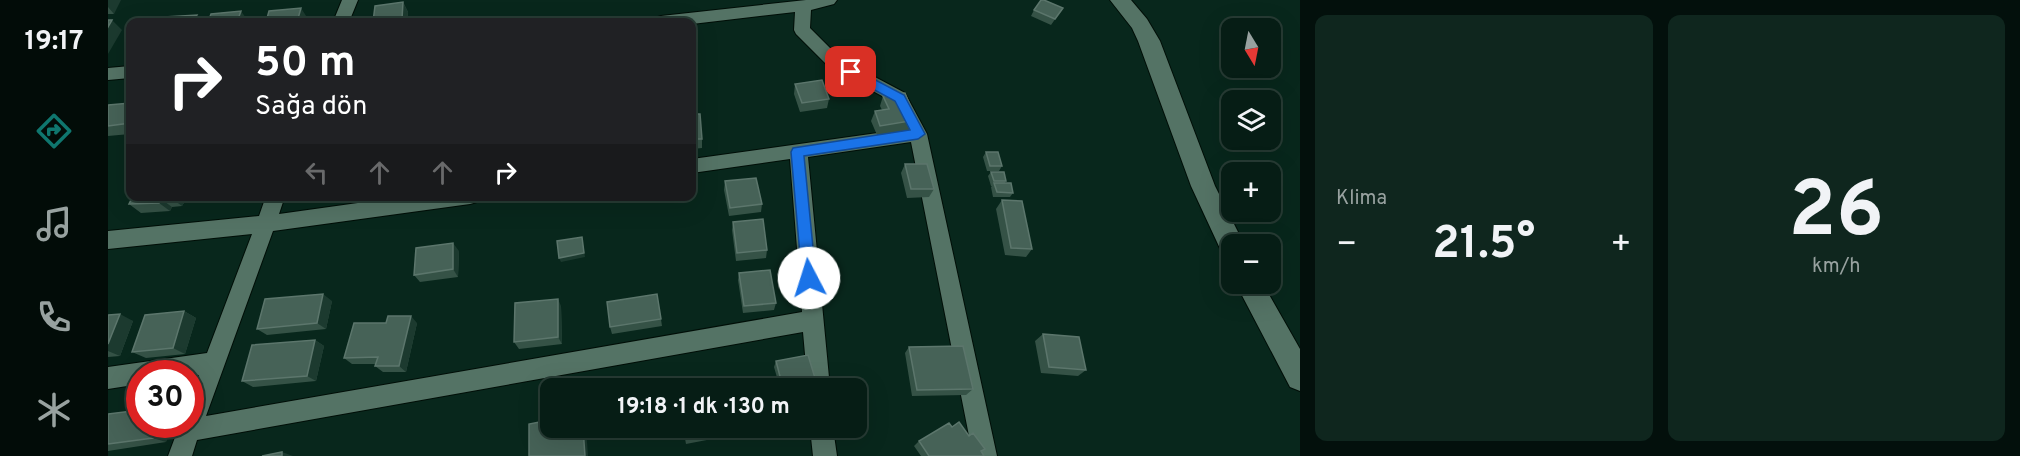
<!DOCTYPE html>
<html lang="tr">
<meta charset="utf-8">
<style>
body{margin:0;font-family:Overpass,sans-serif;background:#0f261e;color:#f1f3f6;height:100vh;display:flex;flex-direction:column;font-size:22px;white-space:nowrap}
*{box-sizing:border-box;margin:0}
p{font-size:20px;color:#98a2a0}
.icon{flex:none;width:33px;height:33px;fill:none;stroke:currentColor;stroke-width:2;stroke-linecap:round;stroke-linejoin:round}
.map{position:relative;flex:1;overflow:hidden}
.side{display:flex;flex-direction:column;gap:15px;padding:15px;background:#03100c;width:720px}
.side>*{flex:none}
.hud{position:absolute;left:18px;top:18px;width:570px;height:183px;border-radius:12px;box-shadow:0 6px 24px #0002,0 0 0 2px #273b34;background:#202124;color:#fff;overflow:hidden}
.needle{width:39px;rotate:170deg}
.fabs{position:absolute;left:1113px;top:18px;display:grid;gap:12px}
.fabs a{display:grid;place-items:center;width:60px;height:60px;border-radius:12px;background:#061d15;box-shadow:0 6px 24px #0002,0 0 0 2px #273b34;font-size:30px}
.speed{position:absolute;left:18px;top:360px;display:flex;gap:12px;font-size:30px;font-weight:700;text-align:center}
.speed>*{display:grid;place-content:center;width:78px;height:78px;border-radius:50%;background:#061d15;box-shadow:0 6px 24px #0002,0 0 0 2px #273b34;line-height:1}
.speed .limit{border:9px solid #d22;background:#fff;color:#111}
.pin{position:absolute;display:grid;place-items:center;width:51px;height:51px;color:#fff;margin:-26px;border-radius:12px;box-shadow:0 3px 9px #0006}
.me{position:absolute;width:66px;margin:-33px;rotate:355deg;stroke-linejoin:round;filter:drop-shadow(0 0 4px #0008)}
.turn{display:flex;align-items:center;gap:21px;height:126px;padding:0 30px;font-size:27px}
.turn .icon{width:78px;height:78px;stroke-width:2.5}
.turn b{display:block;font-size:42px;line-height:51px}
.lanes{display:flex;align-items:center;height:57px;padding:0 30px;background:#0003;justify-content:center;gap:30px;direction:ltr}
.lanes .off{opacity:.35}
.big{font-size:45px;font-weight:700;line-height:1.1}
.side .card{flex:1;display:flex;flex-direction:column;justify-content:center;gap:9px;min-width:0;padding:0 21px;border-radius:12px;background:#0f261e}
.side .dial{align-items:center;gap:0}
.dial b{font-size:78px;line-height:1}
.heat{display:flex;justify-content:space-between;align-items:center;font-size:33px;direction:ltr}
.side .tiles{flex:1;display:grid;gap:15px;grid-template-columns:repeat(2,1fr)}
.trip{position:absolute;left:432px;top:378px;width:327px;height:60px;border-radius:12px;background:#061d15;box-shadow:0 6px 24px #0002,0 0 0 2px #273b34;font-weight:700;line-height:60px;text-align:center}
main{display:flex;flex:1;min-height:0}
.dock{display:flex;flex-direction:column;width:108px;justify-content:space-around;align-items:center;background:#020c08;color:#98a2a0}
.dock .icon{width:42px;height:42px}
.dock .on{color:#0f766e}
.dock b{font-size:27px;color:#f1f3f6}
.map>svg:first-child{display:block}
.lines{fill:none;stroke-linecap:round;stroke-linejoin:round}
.minor-casing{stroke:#000e07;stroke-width:2}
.tertiary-casing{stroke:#000e07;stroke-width:2}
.minor{fill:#547365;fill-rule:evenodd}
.tertiary{fill:#547365;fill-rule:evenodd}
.wall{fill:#355246}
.shaded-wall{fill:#1c3a2f}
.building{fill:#466257;stroke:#5c766c;stroke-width:1.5}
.route{fill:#1a73e8;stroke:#114b97;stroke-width:1.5}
</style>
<main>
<nav class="dock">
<b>19:17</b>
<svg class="icon on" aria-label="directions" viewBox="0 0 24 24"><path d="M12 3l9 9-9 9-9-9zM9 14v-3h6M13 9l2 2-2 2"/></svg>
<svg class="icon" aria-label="music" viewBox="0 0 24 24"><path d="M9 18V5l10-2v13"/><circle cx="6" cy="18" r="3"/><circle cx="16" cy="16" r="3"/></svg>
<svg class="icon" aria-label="phone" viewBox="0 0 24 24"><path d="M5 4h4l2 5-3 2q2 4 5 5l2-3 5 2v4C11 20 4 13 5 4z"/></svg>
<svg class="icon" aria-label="climate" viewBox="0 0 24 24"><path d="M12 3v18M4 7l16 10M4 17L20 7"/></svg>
</nav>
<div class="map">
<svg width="1192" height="456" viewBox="0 0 1192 456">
<rect width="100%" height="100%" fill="#08271c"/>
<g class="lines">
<g class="minor-casing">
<path id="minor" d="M234,0H250L241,22H225Z
M698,0H729L726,4L703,10L702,28L733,59L797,93L819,134L889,456H865L803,142L700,157L722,388H700L695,332L89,440L84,456H60L72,424H82V397L91,375L32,374V384L0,389V367L99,353L144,234L0,249V231L151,216L158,196H177L171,214L300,196H371L369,202L362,204L165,231L98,416L694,312L682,159L584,173V159L798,129L785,102L721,67L688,34L686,30L687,12L584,24L545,22L547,18L553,16Z
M22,66V78L0,80V68Z
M702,428H725L729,456H705Z"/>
</g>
<g class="tertiary-casing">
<path id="tertiary" d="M1002,0H1023L1039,19L1052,41L1107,186L1136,244H1124V258L1115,255L1083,186L1030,41L1024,28Z
M1128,284H1155L1192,349V391L1182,387Z"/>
</g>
<use href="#minor" class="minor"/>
<use href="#tertiary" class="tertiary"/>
</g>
<path class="wall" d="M0,0L6,14H0Z
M295,2L300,12L299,22H265Z
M955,8L943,25L923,16L926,10Z
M687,84L721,99L719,108L692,112L686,94Z
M775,96L808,120L804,130L769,135L763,121L767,111L774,110L772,106Z
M22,103V134L0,136V105Z
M584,114L594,139V148L584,149Z
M878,152L894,166L891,171H879L875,157Z
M797,164L826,189L821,197L799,198L793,173Z
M883,172L898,181L897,183L905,193L902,197H885L883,187L884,186H883L880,176Z
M617,181L654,204L653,212L621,216L616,190Z
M25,196H80L74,206L64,207L62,211L33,213L21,204Z
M894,200L924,249L918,257L897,255L888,209Z
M625,222L659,250L658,258L628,261L624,230Z
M351,251L350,277L312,282L306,275Z
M631,273L668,303L666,310L635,313L630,280Z
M549,294L554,326L504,334L502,327Z
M224,301L218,329L159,335L149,329Z
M453,306L454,344L411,349L406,342Z
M76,311L88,318L77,354L38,358L24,352Z
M0,315L25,321L12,356L0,357Z
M309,323L298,372H275L267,366L268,364H244L236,358Z
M935,334L978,370L970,376L933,373L927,341Z
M207,340L216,346L208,381L145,387L134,381Z
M801,347L865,389L858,395L804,396L797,353Z
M668,361L710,388H672L666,367Z
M0,414L32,424H63L58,442L0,451Z
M844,427L873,451L876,456H813L806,446L811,441Z
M575,428L631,430L630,434L578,444Z"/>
<path class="shaded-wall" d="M0,0H13L6,14L0,7Z
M295,2L300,12L299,22H296L294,19Z
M193,8L200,19L199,22H189Z
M133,11L140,21V22H129Z
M89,15L95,22H85Z
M4,20L14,30L0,54V27Z
M64,196H80L74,206L63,198Z
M53,199L64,207L62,211L51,203Z
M474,237L477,257L453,262L451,258Z
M345,243L351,251L350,277L345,269Z
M215,294L224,301L218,329L209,323Z
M450,299L453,306L454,344L450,337Z
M76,311L88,318L77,354L65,348Z
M12,314L25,321L12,356L0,351V344Z
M303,316L309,323L298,372L291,366Z
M207,340L216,346L208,381L199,376Z
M48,424H63L58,442L45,438Z
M475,428H478L480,456H477Z
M174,452L185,456H174Z"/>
<path class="building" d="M933,0H936L955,8L947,19L926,10Z
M295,2L294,19L265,22L267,6Z
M193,8L189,22H158L161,11Z
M133,11L129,22H100L103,14Z
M89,15L85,22H54L56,17Z
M0,20H4L0,27Z
M714,80L721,99L694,103L687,84Z
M797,93L808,120L772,126L767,111L781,109L775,96Z
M22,103V123L0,126V105Z
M584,114H592L594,139H584Z
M878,152H890L894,166H882Z
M797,164H819L826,189H803Z
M883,172H896L898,181H886Z
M648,178L654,204L622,208L617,181Z
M886,183H903L905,193L889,192Z
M25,196H64L63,198L53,199L51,203L21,204Z
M894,200L914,201L924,249L903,248Z
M655,219L659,250L629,253L625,222Z
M474,237L476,253L451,258L449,241Z
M345,243V269L306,275L308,248Z
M662,270L668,303L636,306L631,273Z
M215,294L209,323L149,329L157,299Z
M549,294L553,319L502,327L499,302Z
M450,299V337L406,342L407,303Z
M76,311L65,348L24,352L37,315Z
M12,314L0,344V315Z
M280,316H303L291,366H267L270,357L236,358L246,323H278Z
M935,334L971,337L978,370L941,367Z
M207,340L199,376L134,381L144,345Z
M855,346L865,389L809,390L801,347Z
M700,355L710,388H675L668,361Z
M32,410V424H48L45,438L0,444V414Z
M442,420V428H475L477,456H421V424Z
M851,422L861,436L865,433L877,449L873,451L876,456H821L811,441L841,423L844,427Z
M575,428H631V430L577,439Z
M174,452V456H154Z"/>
<path class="route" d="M743,67L796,95L817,134L810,139L696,156L708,278L706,283L701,284L696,283L694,278L683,152L685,148L802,130L787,101L739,75V69Z"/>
</svg>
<div class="fabs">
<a><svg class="needle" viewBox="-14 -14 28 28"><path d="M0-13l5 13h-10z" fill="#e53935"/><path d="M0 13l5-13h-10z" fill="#98a2a0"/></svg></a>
<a><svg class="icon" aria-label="layers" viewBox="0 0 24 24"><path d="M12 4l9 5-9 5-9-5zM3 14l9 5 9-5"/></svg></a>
<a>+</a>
<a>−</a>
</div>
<div class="speed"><div class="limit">30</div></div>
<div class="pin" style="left:743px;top:72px;background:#d93025"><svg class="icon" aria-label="arrive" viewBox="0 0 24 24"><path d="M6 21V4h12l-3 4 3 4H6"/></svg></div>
<svg class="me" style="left:701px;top:278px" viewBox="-20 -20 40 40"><circle r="19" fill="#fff"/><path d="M0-13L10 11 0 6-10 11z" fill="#1a73e8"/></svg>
<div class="trip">19:18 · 1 dk · 130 m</div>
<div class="hud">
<div class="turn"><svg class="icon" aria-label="right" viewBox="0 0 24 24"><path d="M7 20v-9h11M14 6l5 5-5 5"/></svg><div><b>50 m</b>Sağa dön</div></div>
<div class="lanes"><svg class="icon off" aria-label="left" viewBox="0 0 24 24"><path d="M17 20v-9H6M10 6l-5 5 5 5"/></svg><svg class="icon off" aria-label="ahead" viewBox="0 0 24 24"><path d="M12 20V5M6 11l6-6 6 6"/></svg><svg class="icon off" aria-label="ahead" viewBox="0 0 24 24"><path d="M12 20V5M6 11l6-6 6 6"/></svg><svg class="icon" aria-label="right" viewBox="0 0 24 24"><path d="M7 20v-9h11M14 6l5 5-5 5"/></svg></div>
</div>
</div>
<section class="side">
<div class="tiles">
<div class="card"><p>Klima</p>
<div class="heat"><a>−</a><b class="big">21.5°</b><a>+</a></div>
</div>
<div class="card dial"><b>26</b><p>km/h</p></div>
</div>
</section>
</main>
